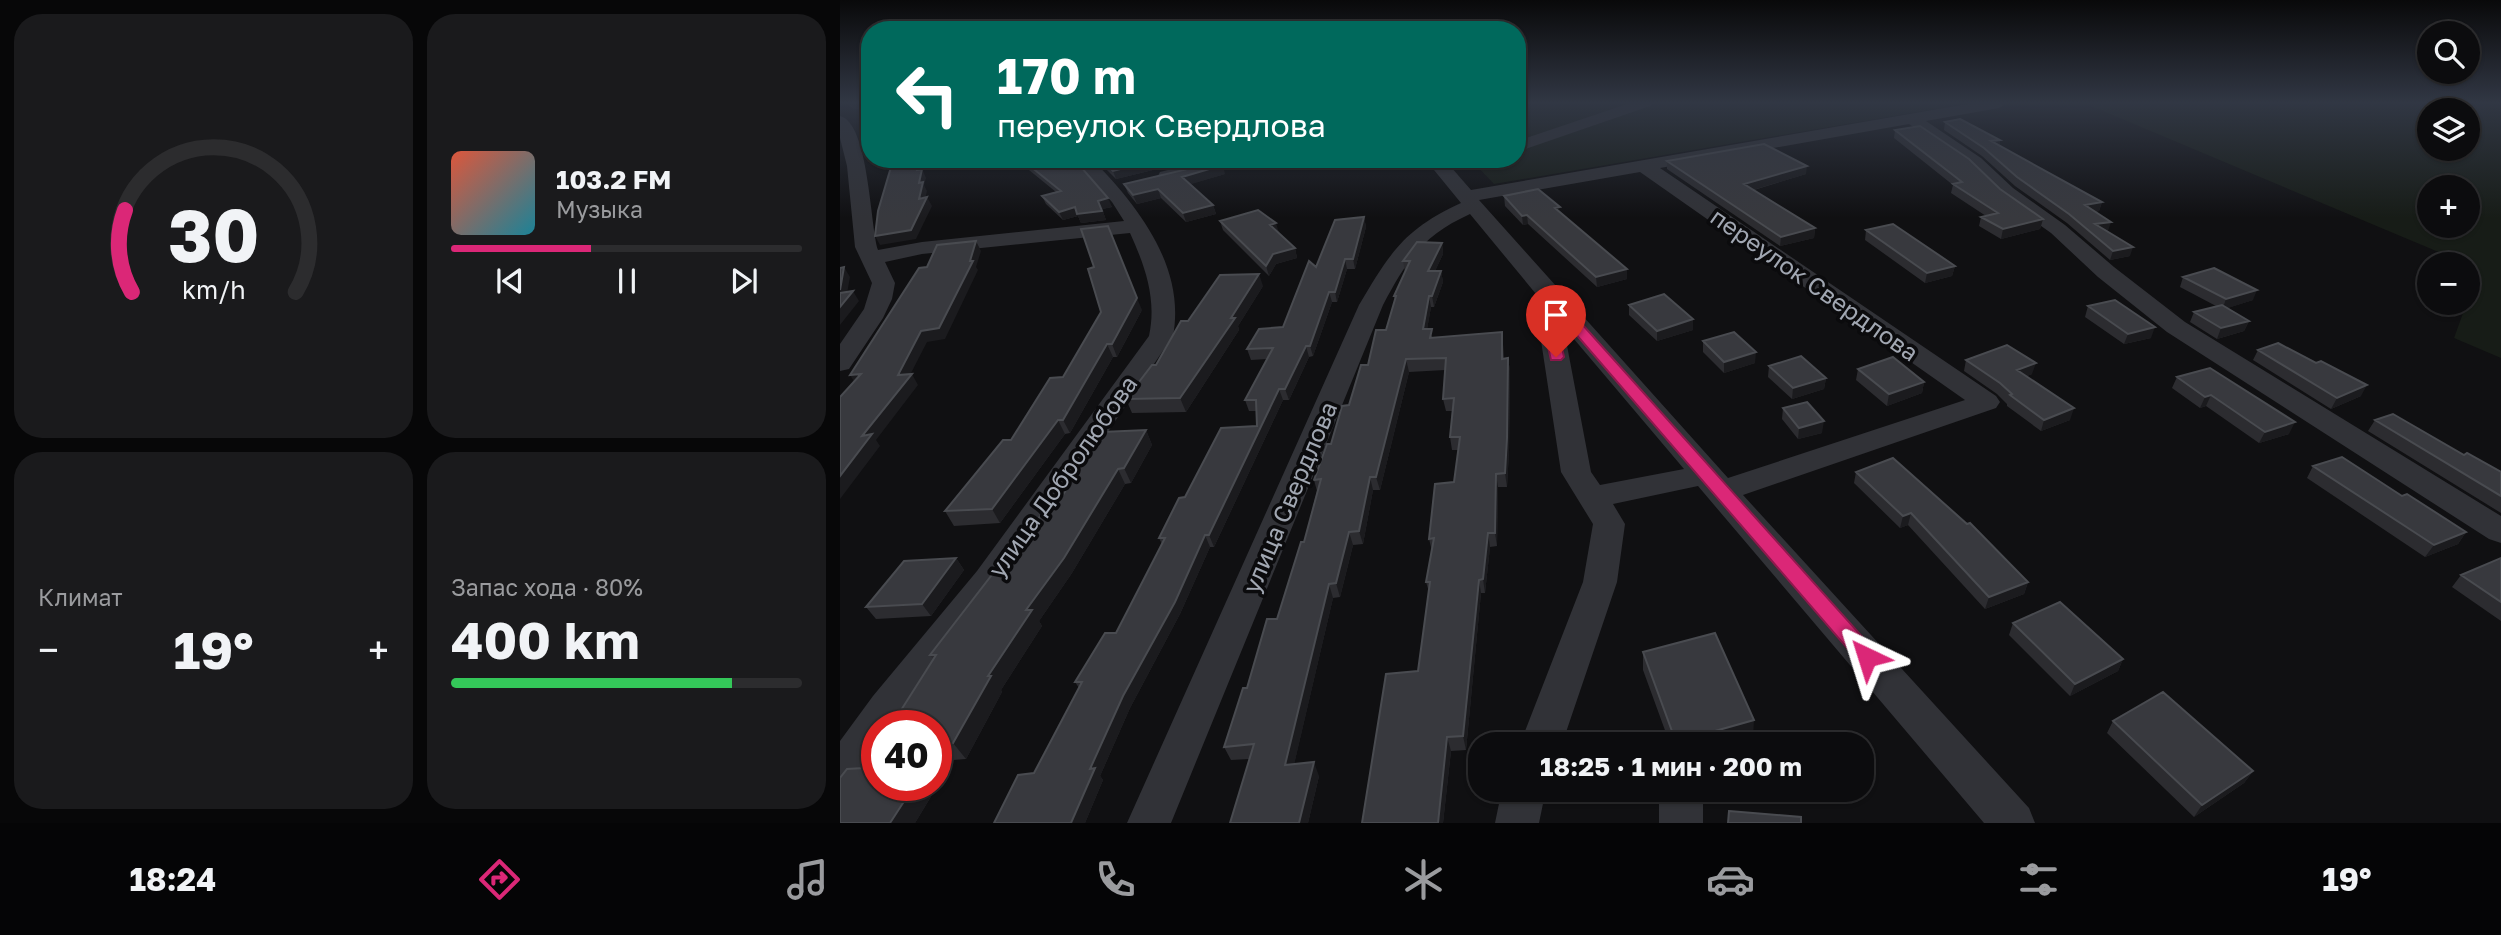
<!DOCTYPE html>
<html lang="ru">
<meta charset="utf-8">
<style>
body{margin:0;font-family:"Golos Text",sans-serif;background:#1a1a1c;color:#f1f3f6;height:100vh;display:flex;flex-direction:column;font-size:26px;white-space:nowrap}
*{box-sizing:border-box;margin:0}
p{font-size:23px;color:#9a9b9e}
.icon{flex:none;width:38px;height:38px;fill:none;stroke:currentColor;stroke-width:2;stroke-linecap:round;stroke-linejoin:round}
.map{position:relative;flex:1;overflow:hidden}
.sheet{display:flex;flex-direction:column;gap:14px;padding:14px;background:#070708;width:840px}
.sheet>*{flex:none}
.banner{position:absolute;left:21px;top:21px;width:665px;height:147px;border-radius:28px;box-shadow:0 2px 5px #0004,0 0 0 2px #2c2c2e;background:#00695c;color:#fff;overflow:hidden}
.tools{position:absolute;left:1577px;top:21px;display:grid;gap:14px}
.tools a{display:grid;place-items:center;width:63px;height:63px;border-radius:50%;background:#0c0c0e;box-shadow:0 2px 5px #0004,0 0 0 2px #2c2c2e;font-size:35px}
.speed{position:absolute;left:21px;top:710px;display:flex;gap:14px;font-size:35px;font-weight:700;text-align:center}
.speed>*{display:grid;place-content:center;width:91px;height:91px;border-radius:50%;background:#0c0c0e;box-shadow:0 2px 5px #0004,0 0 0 2px #2c2c2e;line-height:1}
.speed .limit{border:10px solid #d22;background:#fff;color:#111}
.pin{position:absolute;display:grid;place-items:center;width:60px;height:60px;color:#fff;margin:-72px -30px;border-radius:50% 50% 50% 0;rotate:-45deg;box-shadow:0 0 7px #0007}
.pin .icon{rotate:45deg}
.me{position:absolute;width:77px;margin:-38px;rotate:319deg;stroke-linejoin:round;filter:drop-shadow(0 0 5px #0008)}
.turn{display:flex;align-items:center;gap:24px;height:147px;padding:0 21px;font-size:32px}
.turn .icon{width:91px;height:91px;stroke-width:2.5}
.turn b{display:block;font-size:49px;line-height:60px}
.big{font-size:52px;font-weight:700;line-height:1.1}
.sheet .tile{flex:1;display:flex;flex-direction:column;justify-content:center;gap:10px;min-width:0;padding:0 24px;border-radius:28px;background:#1a1a1c}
.sheet .dial{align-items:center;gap:0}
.dial svg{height:182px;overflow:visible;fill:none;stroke:#2c2c2e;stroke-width:7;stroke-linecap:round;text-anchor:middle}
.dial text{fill:#f1f3f6;stroke:none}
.song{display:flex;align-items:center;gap:21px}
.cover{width:84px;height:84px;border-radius:10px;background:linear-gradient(135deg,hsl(10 70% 55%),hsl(190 70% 35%))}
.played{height:7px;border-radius:4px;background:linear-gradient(90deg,#db2777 40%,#2c2c2e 40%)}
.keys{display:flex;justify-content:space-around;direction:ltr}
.heat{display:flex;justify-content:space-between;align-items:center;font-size:38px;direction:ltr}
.charge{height:10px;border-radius:5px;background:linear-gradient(90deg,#34c759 80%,#2c2c2e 0)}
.sheet .tiles{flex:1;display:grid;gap:14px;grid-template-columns:repeat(2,1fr)}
.trip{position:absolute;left:628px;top:732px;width:406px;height:70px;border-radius:28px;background:#0c0c0e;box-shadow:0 2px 5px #0004,0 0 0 2px #2c2c2e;font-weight:700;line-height:70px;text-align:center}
.menu{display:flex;height:112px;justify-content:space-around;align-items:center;background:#050506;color:#9a9b9e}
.menu .icon{width:49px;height:49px}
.menu .active{color:#db2777}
.menu b{font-size:32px;color:#f1f3f6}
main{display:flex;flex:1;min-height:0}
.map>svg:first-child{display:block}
.green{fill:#171c17;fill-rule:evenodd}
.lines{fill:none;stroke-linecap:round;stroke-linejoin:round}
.minor{fill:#313237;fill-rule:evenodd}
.wall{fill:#2c2c30}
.shaded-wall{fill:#1b1b1e}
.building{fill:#38393e;stroke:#494b50;stroke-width:2}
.route{fill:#db2777;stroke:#8e194d;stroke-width:2}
.labels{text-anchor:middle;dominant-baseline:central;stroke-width:7;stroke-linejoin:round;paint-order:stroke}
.street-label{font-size:24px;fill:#a1a7b2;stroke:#0b0b0d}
</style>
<main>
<section class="sheet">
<div class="tiles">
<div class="tile dial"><svg viewBox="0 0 100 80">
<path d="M14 69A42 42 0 1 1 86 69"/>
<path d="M14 69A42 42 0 0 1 11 33" stroke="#db2777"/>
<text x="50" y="56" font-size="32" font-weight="700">30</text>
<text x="50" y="72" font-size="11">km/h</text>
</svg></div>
<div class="tile">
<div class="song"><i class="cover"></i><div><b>103.2 FM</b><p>Музыка</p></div></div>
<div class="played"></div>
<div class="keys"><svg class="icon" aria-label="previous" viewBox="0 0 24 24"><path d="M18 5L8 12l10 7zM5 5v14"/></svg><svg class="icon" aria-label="pause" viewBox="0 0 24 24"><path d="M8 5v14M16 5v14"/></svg><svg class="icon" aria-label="next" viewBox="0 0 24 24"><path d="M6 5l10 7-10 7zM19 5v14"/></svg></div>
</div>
<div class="tile"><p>Климат</p>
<div class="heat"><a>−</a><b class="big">19°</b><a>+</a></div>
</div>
<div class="tile"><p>Запас хода · 80%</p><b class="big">400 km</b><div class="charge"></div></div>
</div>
</section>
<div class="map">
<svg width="1661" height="823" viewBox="0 0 1661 823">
<rect width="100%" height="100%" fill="#101012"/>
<path class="green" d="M677,103H1130L654,184L630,159H677Z
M1244,103H1661V358L1614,338L1639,269ZM1589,110H1628V149H1589ZM1589,187H1628V226H1589Z"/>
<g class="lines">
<path class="minor" d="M790,103H813L810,106L677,152V141Z
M1133,103H1167L1159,108L1086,121L1141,158L1173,188L1225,225L1274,267L1345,322L1661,516V543L1649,539L1327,332L1258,277L1211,233L1159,196L1129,166L1069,124L820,168L1156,396L1160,402L1156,408L903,495L1189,808L1195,823H1144L858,486L773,504L785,524L777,582L722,744H680L743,582L753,524L721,472L700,334L715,317L630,214C582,236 567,260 543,305L331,823H287L519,305C550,253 564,229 621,203L585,159H604L631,190ZM800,172L1125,400L888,478L639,200ZM728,332L844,469L760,485L751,472L725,335Z
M0,116C29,123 30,224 38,250L82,242L284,221L272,202L233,159H252C298,206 346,267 333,336L161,589L57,726H37V757L15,790L0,796V741L33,696L137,571L309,336C317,299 305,266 290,233L82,254L45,262L55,283L52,299L43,318L9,369L0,371V344L24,309L32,283L15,247L7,166L0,138Z
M371,159H402L399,163L327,182L318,176L320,172Z
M662,789H706L699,823H655Z
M819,789H863V823H819Z"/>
</g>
<path class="wall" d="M6,103H30V127L22,115L28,113V108L14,109Z
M1105,122L1160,140L1159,146L1262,202L1259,211L1255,212L1268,231L1290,256L1270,260L1227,223L1175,186L1142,156L1104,130Z
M1055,130L1160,189L1203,219L1200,229L1161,239L1139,226L1141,217L1146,216L1111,193L1113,185L1054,138Z
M181,159H234L272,207L262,209L266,220L241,223L238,216L223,220L206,204L202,196L216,192L189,170Z
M256,159H358L276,179Z
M827,161L966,174L914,190L975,228L974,238L940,246L827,169Z
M385,174L350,184L373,205L376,214L346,222L321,198L297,204L288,193L284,184Z
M664,196L720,212L787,269V279L757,287L688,224L683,225L665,206Z
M524,217L526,227L515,269H507L497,302H492L473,356L469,357L449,400H443L374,547H370L340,614L290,708L260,776L263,780L245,823H154L194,773L239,688L235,682L276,633L322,544L319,538L345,497L417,426V411H409L405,400L427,359L411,360L407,349L443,327L476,267Z
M380,221L439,233L455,248L457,258L436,264L429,276L383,230Z
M1026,230L1115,266L1112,276L1085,283L1025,240Z
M602,243L603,254L595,271H601L603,282L594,307H591L587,329L593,338L663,344L664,359L668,358L670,371L669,451L667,487H658L657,546L650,547L645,593H641L626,750L611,751L603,823H522L578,671L589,592L586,582L592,551L589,539L614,482L618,450H612L610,437L612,411H606L603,399L605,370L569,372L540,490H533L523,544L513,545L500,597L493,598L454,764L479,776L468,823H390L409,759L391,760L384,747L407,688L437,619L464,542L477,491L474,480L546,330L555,300L554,296L565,272L563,261Z
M1343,277L1413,300L1387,308L1409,321L1404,331L1377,339L1350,322L1354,312L1376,306L1340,287Z
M423,286L398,326L399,330L346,412L292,413L286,399L316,365L348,321Z
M789,305L853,319V330L817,341L789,315Z
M1248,306L1311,338L1284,344L1245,317Z
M302,310L277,357H273L230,433L225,434L160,523L114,526L105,511L171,440L223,377Z
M863,341L915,363L884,373L863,352Z
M1418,350L1476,363L1521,396L1491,409L1413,360Z
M1126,360L1192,374L1187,376L1230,420L1201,431L1167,406V404L1157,394L1124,371Z
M929,366L986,378L984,389L952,399L928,377Z
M1018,369L1084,382L1082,393L1047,406L1016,380Z
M1337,377L1449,434L1419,443L1366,406L1360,408L1332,388Z
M943,408L982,433L958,439L942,419Z
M1535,420L1624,455L1661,472V513L1528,431Z
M306,430L312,445L291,483L285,484L232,573L199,621L202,626L161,690L162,692L126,759L113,760L75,823H0L24,768L93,659L90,655L221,498Z
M1473,466L1562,496L1626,532L1618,544L1585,557L1467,478Z
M1016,472L1127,524L1188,582L1184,594L1145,609L1068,525L1060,528L1014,483Z
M116,558L124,570L91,616L36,619L26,607Z
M1661,558V621L1612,587L1621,575Z
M1173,623L1283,659L1278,671L1230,696L1169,635Z
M803,652L913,737L891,744H830L803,670Z
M1273,721L1413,771L1404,783L1354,817L1267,733Z"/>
<path class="shaded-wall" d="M11,103H30V107L14,109Z
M1160,140L1159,148L1151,141Z
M79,159H84L83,171L86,178L84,185L87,191L84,204L87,197L92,206L76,239L40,245L35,236L79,199V183L77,170Z
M321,159H358L276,179L273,171Z
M383,165L385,174L345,186L342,177Z
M967,166L966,174L903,193L904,184Z
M318,189L321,198L297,204L293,195Z
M268,198L272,207L262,209L266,220L241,223L238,216L223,220L219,212Z
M1262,202L1259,211L1243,214L1245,205Z
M373,205L376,214L346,222L343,213Z
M687,215L688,224L683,225L682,216Z
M524,217L526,227L515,269L513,259Z
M1203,219L1200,229L1161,239L1163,229Z
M1271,222L1268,231L1255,224Z
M436,223L439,233L430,225Z
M975,228L974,238L940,246L941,237Z
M136,241L141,251L136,267L138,270L105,339L87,342L69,377L72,374L78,385L36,440L40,446L0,499V476L58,375L81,331L130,261Z
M602,243L603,254L590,282L588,271Z
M1293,247L1290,256L1270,260L1273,251Z
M455,248L457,258L436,264L429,276L426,266L433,254Z
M505,259L507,269L497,302L495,292Z
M1115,266L1112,276L1085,283L1087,273Z
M4,267L10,277L6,299L13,291L19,301L0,325V290Z
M787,269V279L757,287L756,277Z
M601,271L603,282L594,307L592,296Z
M419,274L423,286L398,326L399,330L346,412L340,398Z
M1417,290L1413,300L1382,310L1386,299Z
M489,292L492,302L473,356L470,346Z
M589,296L591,307L585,341L583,329Z
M297,298L302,310L277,357L272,344Z
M853,319V330L817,341V331Z
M1409,321L1404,331L1377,339L1381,328Z
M1315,327L1311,338L1284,344L1288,334Z
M267,344L273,357L230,433L223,420Z
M466,346L469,357L449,400L445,389Z
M916,352L915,363L884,373V362Z
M668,358L670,371L669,451L667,487L665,473Z
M566,359L569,372L540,490L536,477Z
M1196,363L1192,374L1174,381L1177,370Z
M21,374L17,386L10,375Z
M986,378L984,389L952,399L953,388Z
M1084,382L1082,393L1047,406L1049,394Z
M1527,385L1521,396L1491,409L1497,398Z
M439,389L443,400L374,547L369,535Z
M1371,395L1366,406L1360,408L1365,397Z
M1234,408L1230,420L1201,431L1204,420Z
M218,420L225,434L160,523L152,509Z
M984,421L982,433L958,439L959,428Z
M1455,422L1449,434L1419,443L1425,432Z
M306,430L312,445L291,483L284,468Z
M278,469L285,484L232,573L199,621L202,626L161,690L162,692L126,759L113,743L148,676L186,610Z
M656,474L658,487L657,546L655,533Z
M530,477L533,490L523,544L519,531Z
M1071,513L1068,525L1060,528L1063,516Z
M509,532L513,545L500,597L496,583Z
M1626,532L1618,544L1585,557L1594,545Z
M648,533L650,547L645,593L643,579Z
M365,535L370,547L340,614L290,708L260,776L263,780L245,823H231L250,769L283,696Z
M116,558L124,570L91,616L82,604Z
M639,580L641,593L626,750L623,736Z
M1188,582L1184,594L1145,609L1149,597Z
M489,584L493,598L451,778L445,765Z
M1283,659L1278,671L1230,696L1235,684Z
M914,720L913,737L891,744H836V742Z
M607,737L611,751L603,823H598Z
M100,745L113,760L75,823H50L74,786H96V750Z
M474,762L479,776L468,823H459Z
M1413,771L1404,783L1354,817L1362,805Z"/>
<path class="building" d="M28,103H30V124L22,115L28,113Z
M1120,119L1160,140L1151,141L1262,202L1245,205L1271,222L1255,224L1293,247L1273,251L1229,214L1177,177L1144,148L1105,122Z
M1080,126L1129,159L1160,189L1203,219L1163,229L1141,217L1158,213L1113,184L1122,182L1055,130Z
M924,144L967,166L904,184L975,228L941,237L827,161Z
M48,159H79L77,170L82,169L79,183L83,182L79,199L87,197L71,230L35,236L38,211L51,167L46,168Z
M183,159H234L268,198L258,201L262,211L237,214L235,207L219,212L202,196L221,191L185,162Z
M261,159H321L273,171Z
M377,162L383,165L342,177L373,205L343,213L318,189L293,195L284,184Z
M698,189L720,207L715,208L787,269L756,277L687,215L682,216L664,196Z
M418,210L436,223L430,225L455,248L433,254L426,266L380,221Z
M524,217L513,259H505L495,292H489L470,346H466L445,389H439L369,535H365L335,602L283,696L250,769L255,768L231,823H154L178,775L194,773L242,682H235L265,633H276L325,538H319L339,498L345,497L381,428L417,426L416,400H405L433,348L407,349L419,329L443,327L469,261L476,267L495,220Z
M1053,224L1115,266L1087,273L1026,230Z
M268,226L297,298L272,344H267L223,420H218L152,509L105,511L163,440H171L210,378L223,377L261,312L248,269L254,267L241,229Z
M136,241L130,261H133L99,328L81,331L58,375L72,374L22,436L32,434L0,476V397L21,374L10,375L79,268L87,267L97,245Z
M577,242L602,243L588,271H601L592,296H589L583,329H592L590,338L662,332V359L668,358L667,438L665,473L656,474L655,533H648L643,579L639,580L623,736L607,737L598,823H522L546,674L578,671L590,582H586L594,538L589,539L595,484L614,482L620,437H610L614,398L603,399L606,358L566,359L536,477H530L519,531L509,532L496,583L489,584L445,765L474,762L459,823H390L414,744L384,747L403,688H407L427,619H437L461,542H464L481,479L474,480L487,444H491L502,406L509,405L521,365H528L536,330H546L556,296H554L570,261H563Z
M4,267L0,290V268Z
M1374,268L1417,290L1386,299L1343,277Z
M419,274L391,318H395L340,398L286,399L312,365H316L341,321H348L380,275Z
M13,291L0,307V293Z
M824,294L853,319L817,331L789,305Z
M1275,300L1315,327L1288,334L1248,306Z
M1382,305L1409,321L1381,328L1354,312Z
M894,332L916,352L884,362L863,341Z
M1438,343L1476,363L1481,361L1527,385L1497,398L1418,350Z
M1167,345L1196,363L1177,370L1234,408L1204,420L1170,395L1172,394L1160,383L1126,360Z
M961,356L986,378L953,388L929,366Z
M1053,357L1084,382L1049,394L1018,369Z
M1370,368L1455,422L1425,432L1371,395L1365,397L1337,377Z
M967,402L984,421L959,428L943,408Z
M1553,414L1624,455L1627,453L1661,472V496L1535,420Z
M306,430L284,468L278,469L224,558L186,610H192L148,676H151L113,743L100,745L96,750V726H51L96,655H90L168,554H175L212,498H221L262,432Z
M1502,457L1562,496L1567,494L1626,532L1594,545L1473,466Z
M1053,458L1127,524L1130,523L1188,582L1149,597L1071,513L1063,516L1016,472Z
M116,558L82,604L26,607L64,561Z
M1661,558V602L1621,575Z
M1220,602L1283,659L1235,684L1173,623Z
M875,633L914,720L836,742L803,652Z
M1323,692L1413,771L1362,805L1273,721Z
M37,748V786H74L50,823H0V778L7,769L24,768Z
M889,811L961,817V823H888Z"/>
<linearGradient id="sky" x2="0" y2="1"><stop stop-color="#09090a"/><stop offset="0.47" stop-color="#313744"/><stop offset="1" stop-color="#313744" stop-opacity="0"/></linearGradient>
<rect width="1661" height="218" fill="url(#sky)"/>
<path class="route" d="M728,313L733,314L1035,651L1038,657L1035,663L1027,666L1020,663L728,325L719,334L724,357L721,360H711L705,334L723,314Z"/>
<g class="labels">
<g class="street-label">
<text transform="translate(975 284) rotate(35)">переулок Свердлова</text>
<text transform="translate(222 476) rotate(-55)">улица Добролюбова</text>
<text transform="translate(449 497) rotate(-67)">улица Свердлова</text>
</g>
</g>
</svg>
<div class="tools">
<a><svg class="icon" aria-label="search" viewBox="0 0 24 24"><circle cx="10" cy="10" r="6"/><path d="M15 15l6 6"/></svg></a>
<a><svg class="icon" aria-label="layers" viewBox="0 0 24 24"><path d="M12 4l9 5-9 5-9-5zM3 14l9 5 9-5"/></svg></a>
<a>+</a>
<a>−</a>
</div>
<div class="speed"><div class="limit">40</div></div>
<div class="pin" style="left:716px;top:357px;background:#d93025"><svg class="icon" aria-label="arrive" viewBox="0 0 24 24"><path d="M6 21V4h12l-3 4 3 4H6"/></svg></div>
<svg class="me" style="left:1027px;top:657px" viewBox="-20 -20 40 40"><path d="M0-17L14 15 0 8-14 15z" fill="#db2777" stroke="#fff" stroke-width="4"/></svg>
<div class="trip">18:25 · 1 мин · 200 m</div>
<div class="banner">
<div class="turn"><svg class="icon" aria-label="left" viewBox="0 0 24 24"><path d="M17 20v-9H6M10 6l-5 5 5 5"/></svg><div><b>170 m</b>переулок Свердлова</div></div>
</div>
</div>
</main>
<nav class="menu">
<b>18:24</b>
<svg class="icon active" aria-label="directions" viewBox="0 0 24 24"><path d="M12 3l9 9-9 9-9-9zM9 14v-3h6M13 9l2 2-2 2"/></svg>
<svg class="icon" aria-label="music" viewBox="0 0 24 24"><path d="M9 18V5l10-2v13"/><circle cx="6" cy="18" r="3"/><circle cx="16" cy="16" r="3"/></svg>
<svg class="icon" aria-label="phone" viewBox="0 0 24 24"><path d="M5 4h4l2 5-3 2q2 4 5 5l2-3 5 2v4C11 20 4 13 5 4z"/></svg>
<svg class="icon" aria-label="climate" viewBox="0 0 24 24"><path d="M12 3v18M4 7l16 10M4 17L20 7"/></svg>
<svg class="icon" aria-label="car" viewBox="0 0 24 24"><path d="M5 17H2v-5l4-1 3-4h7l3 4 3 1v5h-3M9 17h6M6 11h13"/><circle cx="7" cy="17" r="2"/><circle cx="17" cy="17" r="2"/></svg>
<svg class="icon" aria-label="filters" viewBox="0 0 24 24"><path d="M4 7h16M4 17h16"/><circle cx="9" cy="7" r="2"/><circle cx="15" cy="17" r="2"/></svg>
<b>19°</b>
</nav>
